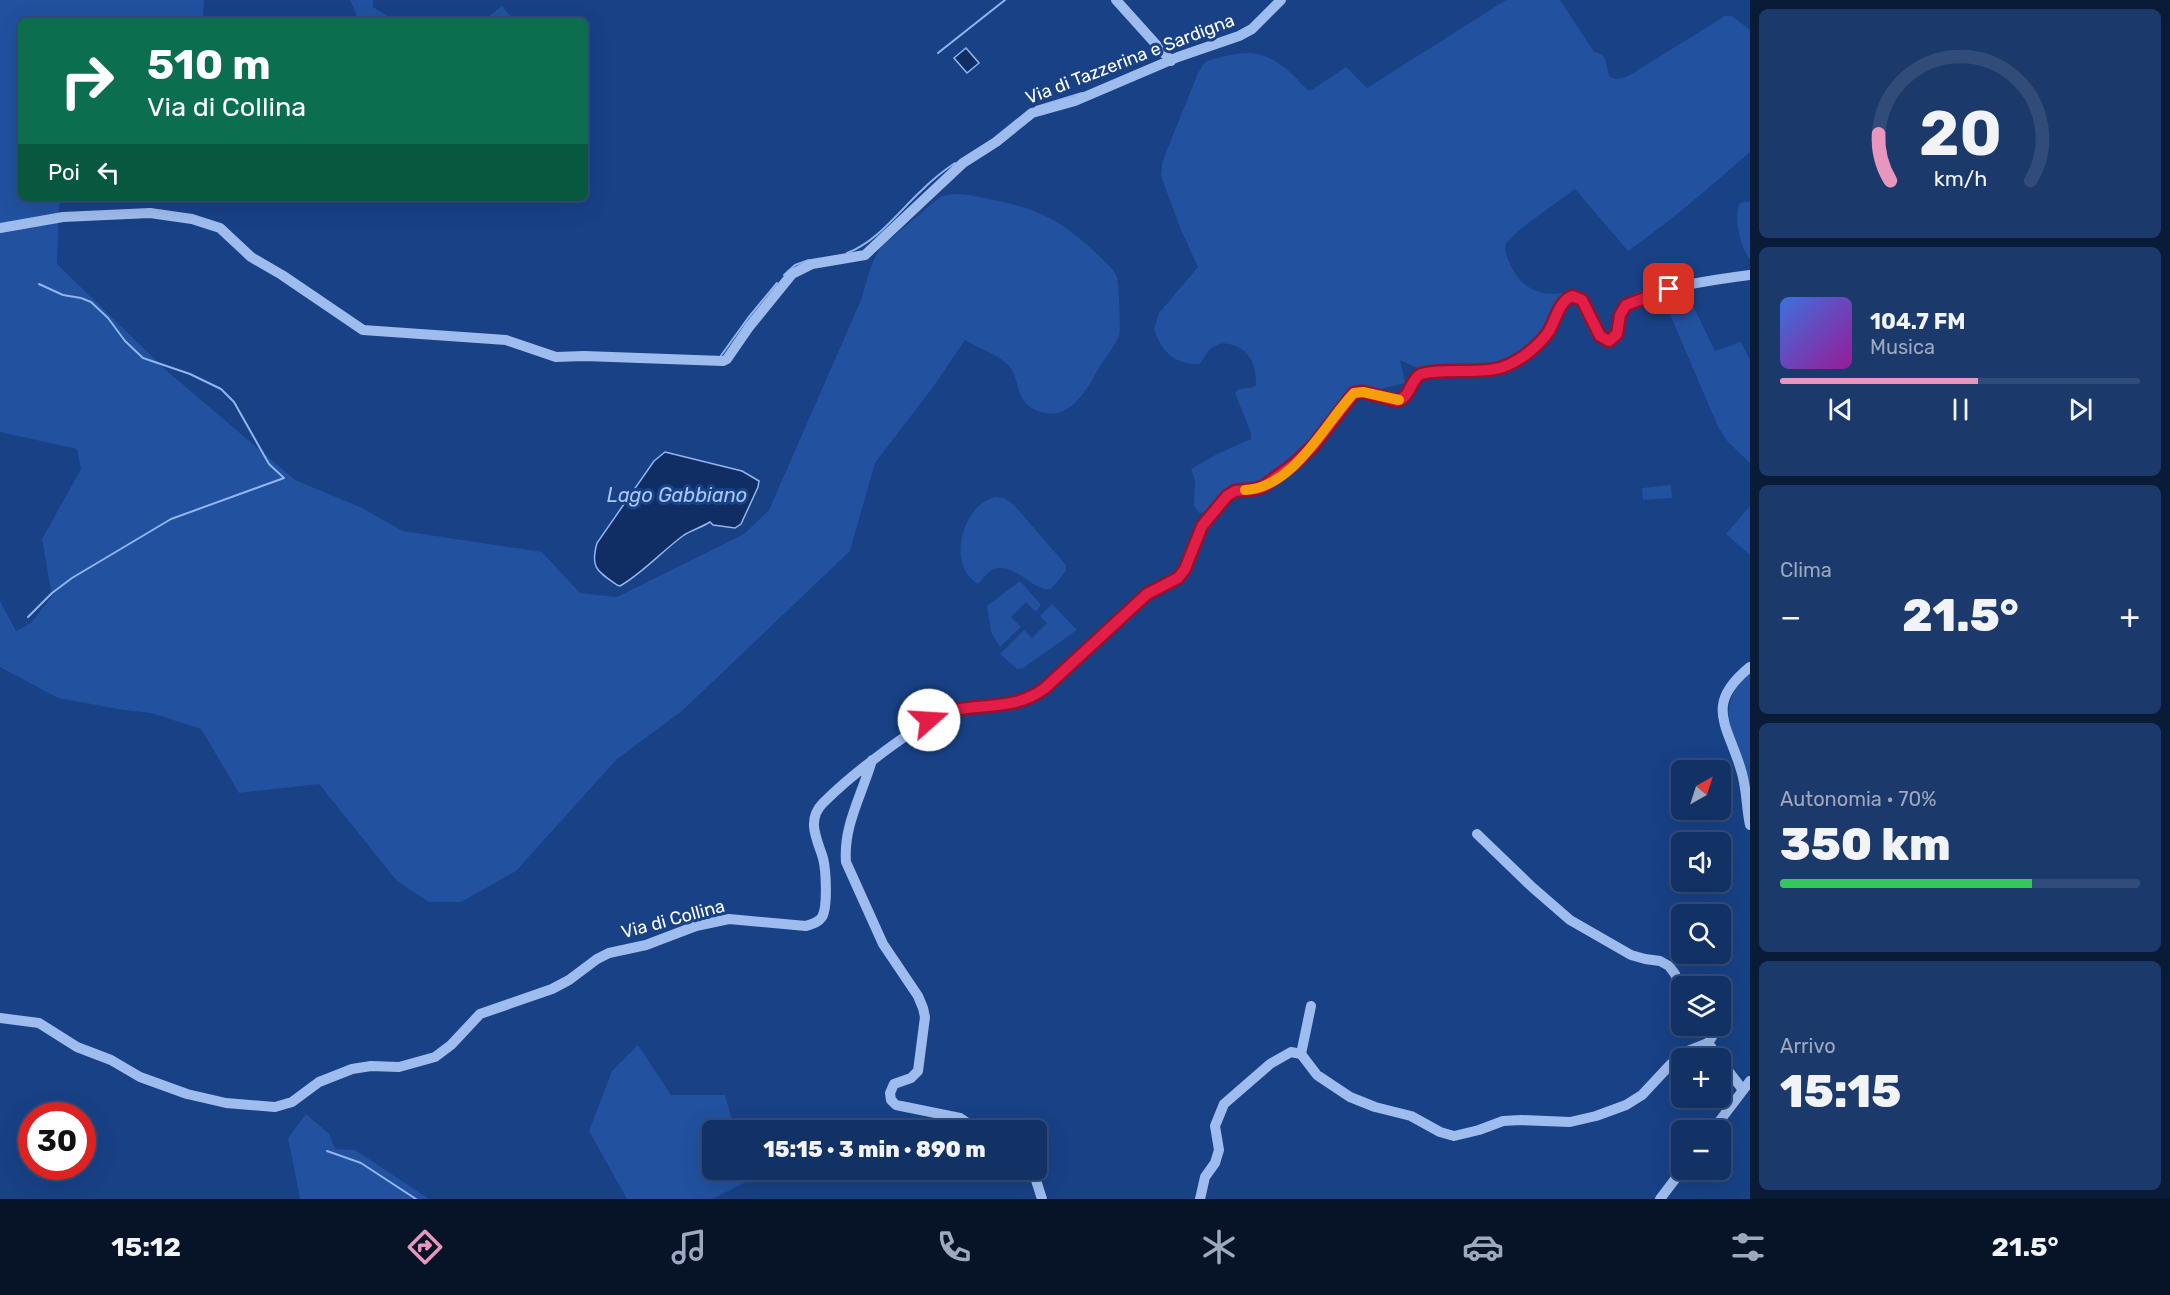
<!DOCTYPE html>
<html lang="it">
<meta charset="utf-8">
<style>
body{margin:0;font-family:Rubik,sans-serif;background:#1b396a;color:#f1f3f6;height:100vh;display:flex;flex-direction:column;font-size:22px;white-space:nowrap}
*{box-sizing:border-box;margin:0}
p{font-size:20px;color:#9ca9bf}
.icon{flex:none;width:33px;height:33px;fill:none;stroke:currentColor;stroke-width:2;stroke-linecap:round;stroke-linejoin:round}
.map{position:relative;flex:1;overflow:hidden}
.panel{display:flex;flex-direction:column;gap:9px;padding:9px;background:#0a1b37;width:420px}
.panel>*{flex:none}
.top-card{position:absolute;left:18px;top:18px;width:570px;height:183px;border-radius:9px;box-shadow:0 6px 24px #0002,0 0 0 2px #314c78;background:#0b6e4f;color:#fff;overflow:hidden}
.needle{width:39px;rotate:39deg}
.fabs{position:absolute;left:1671px;top:760px;display:grid;gap:12px}
.fabs a{display:grid;place-items:center;width:60px;height:60px;border-radius:9px;background:#123164;box-shadow:0 6px 24px #0002,0 0 0 2px #314c78;font-size:30px}
.speed{position:absolute;left:18px;top:1102px;display:flex;gap:12px;font-size:30px;font-weight:700;text-align:center}
.speed>*{display:grid;place-content:center;width:78px;height:78px;border-radius:50%;background:#123164;box-shadow:0 6px 24px #0002,0 0 0 2px #314c78;line-height:1}
.speed .limit{border:9px solid #d22;background:#fff;color:#111}
.pin{position:absolute;display:grid;place-items:center;width:51px;height:51px;color:#fff;margin:-26px;border-radius:12px;box-shadow:0 3px 9px #0006}
.me{position:absolute;width:66px;margin:-33px;rotate:71deg;stroke-linejoin:round;filter:drop-shadow(0 0 4px #0008)}
.turn{display:flex;align-items:center;gap:21px;height:126px;padding:0 30px;font-size:27px}
.turn .icon{width:78px;height:78px;stroke-width:2.5}
.turn b{display:block;font-size:42px;line-height:51px}
.then{display:flex;align-items:center;height:57px;padding:0 30px;background:#0003;gap:12px;font-size:22px}
.big{font-size:45px;font-weight:800;line-height:1.1}
.panel .card{flex:1;display:flex;flex-direction:column;justify-content:center;gap:9px;min-width:0;padding:0 21px;border-radius:9px;background:#1b396a}
.panel .dial{align-items:center;gap:0}
.dial svg{height:156px;overflow:visible;fill:none;stroke:#314c78;stroke-width:7;stroke-linecap:round;text-anchor:middle}
.dial text{fill:#f1f3f6;stroke:none}
.song{display:flex;align-items:center;gap:18px}
.cover{width:72px;height:72px;border-radius:9px;background:linear-gradient(135deg,hsl(220 70% 55%),hsl(300 70% 35%))}
.played{height:6px;border-radius:3px;background:linear-gradient(90deg,#e797bd 55%,#314c78 55%)}
.keys{display:flex;justify-content:space-around;direction:ltr}
.heat{display:flex;justify-content:space-between;align-items:center;font-size:33px;direction:ltr}
.charge{height:9px;border-radius:4px;background:linear-gradient(90deg,#34c759 70%,#314c78 0)}
.trip{position:absolute;left:702px;top:1120px;width:345px;height:60px;border-radius:9px;background:#123164;box-shadow:0 6px 24px #0002,0 0 0 2px #314c78;font-weight:800;line-height:60px;text-align:center}
.dock{display:flex;height:96px;justify-content:space-around;align-items:center;background:#071428;color:#9ca9bf}
.dock .icon{width:42px;height:42px}
.dock .active{color:#e797bd}
.dock b{font-size:27px;color:#f1f3f6}
main{display:flex;flex:1;min-height:0}
.map>svg:first-child{display:block}
.green{fill:#21519f}
.water{fill:#102e63;stroke:#91b6ef;stroke-width:1.5}
.lines{fill:none;stroke-linecap:round;stroke-linejoin:round}
.stream{stroke:#91b6ef;stroke-width:2}
.minor{stroke:#9ebced;stroke-width:10}
.route-casing{stroke:#92132f;stroke-width:15}
.route{stroke:#e11d48;stroke-width:10}
.slow{stroke:#f59e0b;stroke-width:10}
.labels{text-anchor:middle;dominant-baseline:central;stroke-width:6;stroke-linejoin:round;paint-order:stroke}
.street-label{font-size:18px;fill:#fff;stroke:#184186}
.water-label{font-size:20px;font-style:italic;fill:#aac7f4;stroke:#184186}
</style>
<main>
<div class="map">
<svg width="1750" height="1199" viewBox="0 0 1750 1199">
<rect width="100%" height="100%" fill="#184186"/>
<path class="green" d="M0,0H204L203,13L205,21H21V198H62L59,206L57,264L167,371L295,480L360,507L403,531L542,552L580,593L617,597L744,534L769,510L861,300C867,281 870,262 882,246L940,197C954,191 969,195 984,198C1035,208 1058,217 1096,253C1103,260 1113,268 1117,277C1119,282 1121,331 1119,336C1115,345 1108,354 1102,363C1090,383 1074,419 1045,413C1012,406 1022,379 1008,365C997,354 978,348 965,340L933,387L875,463L850,551L682,711L617,759L516,871L461,902H429L397,881L319,784L239,793L201,729L151,713L124,710L58,698L0,667V601L16,631L31,623L52,596L42,539L81,469L77,449L0,432Z
M350,0H373V7L395,21H355L356,13Z
M1506,0H1560L1594,52C1609,54 1605,66 1610,77C1618,81 1623,78 1630,75L1725,16H1732L1750,30V152C1710,187 1671,221 1628,251L1575,189L1519,230L1506,243C1504,250 1506,255 1509,261C1518,285 1536,297 1562,293L1547,327L1520,353L1497,365L1419,369L1400,360L1405,383L1373,391L1365,388L1306,449L1259,485L1253,486L1207,512L1199,513L1194,506L1195,480L1191,469L1217,454L1251,439V433L1235,393C1239,386 1250,390 1256,385C1256,364 1250,349 1229,344C1224,343 1219,343 1215,346C1207,349 1205,359 1199,364C1175,365 1161,351 1154,329L1159,313L1198,267L1181,230L1161,176L1162,164L1167,150L1198,73L1204,63L1210,60C1244,51 1261,47 1290,72C1297,78 1302,86 1310,91L1346,67L1367,88Z
M502,6L515,21H483Z
M1750,201V259C1740,249 1733,215 1740,203Z
M1687,293L1715,351L1741,342L1750,360V463L1728,442L1718,427L1664,300Z
M1671,485L1672,498L1643,500L1642,488Z
M996,497L1004,498L1014,505L1066,565V571L1051,589C1034,593 1014,560 992,570C986,573 983,580 978,584C945,565 963,503 996,497Z
M1750,506V555L1726,534Z
M1020,581L1041,605L1036,612L1026,602L1011,617L1021,627L1000,647L991,632L987,606Z
M1052,604L1077,630L1023,668L1017,669L1000,654L1024,630L1032,638L1047,623L1040,616Z
M1750,672V787C1735,744 1710,709 1750,672Z
M638,1045L671,1095H725L735,1131H712V1170H745L748,1181L712,1199H627L589,1131L612,1071Z
M306,1114L329,1134L335,1149L355,1150L429,1199H300L288,1138Z"/>
<path class="water" d="M966,48L979,63L967,73L954,58Z
M665,452L742,471L759,481L758,487L741,524L735,528L713,525L710,522C702,527 692,530 684,535C662,551 644,572 620,586L617,585C597,571 590,568 597,543L654,461Z"/>
<g class="lines">
<path class="stream" d="M938,53L1005,0
M1036,107L1082,93
M847,253C877,242 899,211 922,190C932,180 943,171 955,163
M784,275L795,265L809,260
M39,284L63,295L81,298L91,302L108,318L125,341L143,358L190,374L221,389L234,402L269,464L284,478
M720,357L748,318L777,283
M28,617L52,593L72,578L171,519L284,478
M327,1151L361,1163L416,1199"/>
<path class="minor" d="M1116,0L1171,61
M0,228L63,217L150,213L192,219L220,228L251,257L282,275L363,330L506,340L556,357L584,356L723,361L727,359L749,327L792,274L812,264L865,255L963,163L996,142L1032,113L1075,101L1178,57L1239,36L1252,29L1281,0
M1750,667C1703,705 1728,725 1741,770C1747,788 1746,807 1750,825
M872,760C862,795 843,826 846,862L883,944L918,996L923,1008L925,1017L918,1071L911,1078L894,1084L890,1093L891,1100L896,1105L960,1118L979,1131
M1477,834L1532,887L1570,920L1631,955L1645,959L1660,961L1669,966L1675,974L1682,995
M0,1018L39,1023L77,1047L111,1060L140,1077L187,1094L226,1103L275,1107L292,1102L319,1082L352,1069L371,1066L399,1067L435,1057L451,1045L480,1014L552,989L569,980L597,959L609,953L646,945L696,926L729,919L806,926C812,924 818,923 822,917C828,907 826,870 823,858C817,839 806,820 823,803C850,776 881,753 913,731C921,725 930,717 940,714C975,699 1012,714 1045,688L1147,593L1178,578L1185,569L1202,526L1227,496L1235,491L1256,489L1264,486L1298,461L1314,445L1354,393C1370,388 1388,405 1401,400C1412,396 1411,380 1421,374C1469,361 1494,385 1537,344C1552,331 1556,304 1572,296L1582,300L1600,336L1604,340L1609,341L1617,334C1620,325 1618,315 1624,307C1637,290 1726,278 1750,275
M1709,1026L1713,1035L1708,1043L1720,1059
M1301,1054L1311,1006
M1720,1060L1743,1090
M1712,1131L1750,1081
M1029,1170L1035,1177L1042,1199
M1200,1199L1205,1177L1215,1163L1219,1150L1215,1126L1224,1104L1270,1064L1291,1052L1301,1054L1317,1075L1350,1097L1375,1107L1411,1116L1440,1132L1454,1136L1479,1130L1503,1121L1521,1120L1570,1122L1596,1116L1626,1105L1642,1095L1670,1065L1683,1053L1708,1043
M1660,1199L1682,1170"/>
</g>
<g class="lines">
<g class="route-casing">
<path id="route" d="M929,720C965,698 1009,716 1045,688L1147,594L1178,578L1185,569L1202,526L1227,496L1235,491L1256,489L1264,486L1294,464L1314,445L1354,393L1363,392L1397,401C1412,396 1409,381 1421,374C1446,367 1485,376 1508,365C1522,359 1538,346 1547,334C1556,322 1557,303 1572,296L1582,300L1600,336L1609,341L1617,334L1620,315L1626,305L1669,289"/>
</g>
<use href="#route" class="route"/>
<path class="slow" d="M1245,490C1294,488 1325,423 1354,393L1363,392L1399,400"/>
</g>
<g class="labels">
<g class="street-label">
<text transform="translate(1130 59) rotate(-21)">Via di Tazzerina e Sardigna</text>
<text transform="translate(673 919) rotate(-15)">Via di Collina</text>
</g>
<g class="water-label">
<text x="677" y="495">Lago Gabbiano</text>
</g>
</g>
</svg>
<div class="fabs">
<a><svg class="needle" viewBox="-14 -14 28 28"><path d="M0-13l5 13h-10z" fill="#e53935"/><path d="M0 13l5-13h-10z" fill="#9ca9bf"/></svg></a>
<a><svg class="icon" aria-label="sound" viewBox="0 0 24 24"><path d="M4 9h4l5-4v14l-5-4H4zM17 9q2 3 0 6"/></svg></a>
<a><svg class="icon" aria-label="search" viewBox="0 0 24 24"><circle cx="10" cy="10" r="6"/><path d="M15 15l6 6"/></svg></a>
<a><svg class="icon" aria-label="layers" viewBox="0 0 24 24"><path d="M12 4l9 5-9 5-9-5zM3 14l9 5 9-5"/></svg></a>
<a>+</a>
<a>−</a>
</div>
<div class="speed"><div class="limit">30</div></div>
<div class="pin" style="left:1669px;top:289px;background:#d93025"><svg class="icon" aria-label="arrive" viewBox="0 0 24 24"><path d="M6 21V4h12l-3 4 3 4H6"/></svg></div>
<svg class="me" style="left:929px;top:720px" viewBox="-20 -20 40 40"><circle r="19" fill="#fff"/><path d="M0-13L10 11 0 6-10 11z" fill="#e11d48"/></svg>
<div class="trip">15:15 · 3 min · 890 m</div>
<div class="top-card">
<div class="turn"><svg class="icon" aria-label="right" viewBox="0 0 24 24"><path d="M7 20v-9h11M14 6l5 5-5 5"/></svg><div><b>510 m</b>Via di Collina</div></div>
<div class="then">Poi<svg class="icon" aria-label="left" viewBox="0 0 24 24"><path d="M17 20v-9H6M10 6l-5 5 5 5"/></svg></div>
</div>
</div>
<section class="panel">
<div class="card dial"><svg viewBox="0 0 100 80">
<path d="M14 69A42 42 0 1 1 86 69"/>
<path d="M14 69A42 42 0 0 1 8 45" stroke="#e797bd"/>
<text x="50" y="56" font-size="32" font-weight="700">20</text>
<text x="50" y="72" font-size="11">km/h</text>
</svg></div>
<div class="card">
<div class="song"><i class="cover"></i><div><b>104.7 FM</b><p>Musica</p></div></div>
<div class="played"></div>
<div class="keys"><svg class="icon" aria-label="previous" viewBox="0 0 24 24"><path d="M18 5L8 12l10 7zM5 5v14"/></svg><svg class="icon" aria-label="pause" viewBox="0 0 24 24"><path d="M8 5v14M16 5v14"/></svg><svg class="icon" aria-label="next" viewBox="0 0 24 24"><path d="M6 5l10 7-10 7zM19 5v14"/></svg></div>
</div>
<div class="card"><p>Clima</p>
<div class="heat"><a>−</a><b class="big">21.5°</b><a>+</a></div>
</div>
<div class="card"><p>Autonomia · 70%</p><b class="big">350 km</b><div class="charge"></div></div>
<div class="card"><p>Arrivo</p><b class="big">15:15</b></div>
</section>
</main>
<nav class="dock">
<b>15:12</b>
<svg class="icon active" aria-label="directions" viewBox="0 0 24 24"><path d="M12 3l9 9-9 9-9-9zM9 14v-3h6M13 9l2 2-2 2"/></svg>
<svg class="icon" aria-label="music" viewBox="0 0 24 24"><path d="M9 18V5l10-2v13"/><circle cx="6" cy="18" r="3"/><circle cx="16" cy="16" r="3"/></svg>
<svg class="icon" aria-label="phone" viewBox="0 0 24 24"><path d="M5 4h4l2 5-3 2q2 4 5 5l2-3 5 2v4C11 20 4 13 5 4z"/></svg>
<svg class="icon" aria-label="climate" viewBox="0 0 24 24"><path d="M12 3v18M4 7l16 10M4 17L20 7"/></svg>
<svg class="icon" aria-label="car" viewBox="0 0 24 24"><path d="M5 17H2v-5l4-1 3-4h7l3 4 3 1v5h-3M9 17h6M6 11h13"/><circle cx="7" cy="17" r="2"/><circle cx="17" cy="17" r="2"/></svg>
<svg class="icon" aria-label="filters" viewBox="0 0 24 24"><path d="M4 7h16M4 17h16"/><circle cx="9" cy="7" r="2"/><circle cx="15" cy="17" r="2"/></svg>
<b>21.5°</b>
</nav>
